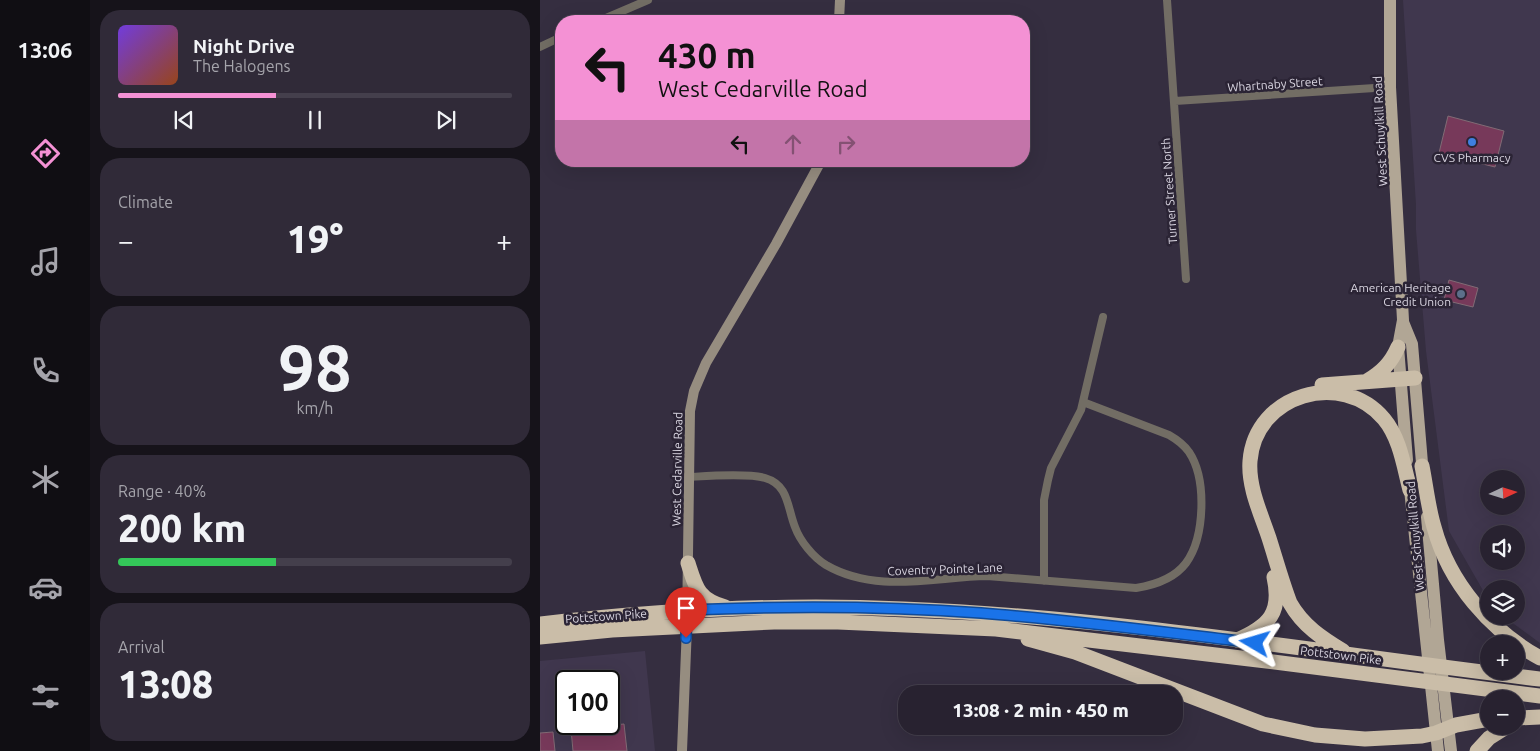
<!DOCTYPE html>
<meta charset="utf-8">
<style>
body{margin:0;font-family:Ubuntu,sans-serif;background:#302a38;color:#f1f3f6;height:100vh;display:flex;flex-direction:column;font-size:19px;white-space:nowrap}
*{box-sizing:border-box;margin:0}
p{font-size:16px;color:#a5a4ab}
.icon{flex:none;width:28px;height:28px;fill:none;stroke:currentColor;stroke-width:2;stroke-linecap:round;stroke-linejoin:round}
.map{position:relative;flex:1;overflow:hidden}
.details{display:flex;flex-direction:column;gap:10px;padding:10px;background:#16131a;width:450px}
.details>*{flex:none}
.top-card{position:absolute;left:15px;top:15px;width:475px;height:152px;border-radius:20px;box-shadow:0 5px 20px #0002,0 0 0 1px #443f4c;background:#f491d4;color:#111;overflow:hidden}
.needle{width:32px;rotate:86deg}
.buttons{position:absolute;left:940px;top:470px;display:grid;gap:10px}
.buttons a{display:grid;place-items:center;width:45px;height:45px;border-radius:50%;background:#282230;box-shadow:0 5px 20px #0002,0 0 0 1px #443f4c;font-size:25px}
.speed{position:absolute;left:15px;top:670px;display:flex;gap:10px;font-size:25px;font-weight:700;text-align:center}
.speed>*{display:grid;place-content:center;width:65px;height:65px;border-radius:50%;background:#282230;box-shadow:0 5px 20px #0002,0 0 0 1px #443f4c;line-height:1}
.speed .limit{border:2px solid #111;border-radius:8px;background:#fff;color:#111}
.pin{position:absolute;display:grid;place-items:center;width:42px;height:42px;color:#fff;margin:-51px -21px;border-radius:50% 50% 50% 0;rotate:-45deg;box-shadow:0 0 5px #0007}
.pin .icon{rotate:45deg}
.me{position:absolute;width:55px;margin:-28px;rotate:277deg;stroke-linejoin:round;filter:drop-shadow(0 0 4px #0008)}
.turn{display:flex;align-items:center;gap:18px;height:105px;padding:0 20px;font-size:22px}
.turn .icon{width:65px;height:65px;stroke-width:2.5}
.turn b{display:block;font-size:35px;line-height:42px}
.lanes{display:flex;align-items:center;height:48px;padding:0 20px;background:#0003;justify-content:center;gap:25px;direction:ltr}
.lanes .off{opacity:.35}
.big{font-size:38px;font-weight:800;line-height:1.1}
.details .tile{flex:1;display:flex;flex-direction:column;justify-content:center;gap:8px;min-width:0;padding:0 18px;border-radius:20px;background:#302a38}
.details .dial{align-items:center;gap:0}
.dial b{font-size:65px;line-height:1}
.song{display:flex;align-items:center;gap:15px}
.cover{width:60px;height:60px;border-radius:8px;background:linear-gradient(135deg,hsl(260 70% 55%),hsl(20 70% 35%))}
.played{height:5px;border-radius:2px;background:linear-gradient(90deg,#f491d4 40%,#443f4c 40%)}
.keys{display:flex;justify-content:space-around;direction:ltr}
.heat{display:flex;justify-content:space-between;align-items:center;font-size:28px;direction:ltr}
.charge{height:8px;border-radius:4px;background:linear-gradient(90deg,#34c759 40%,#443f4c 0)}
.trip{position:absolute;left:358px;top:685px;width:285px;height:50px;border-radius:20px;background:#282230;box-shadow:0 5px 20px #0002,0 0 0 1px #443f4c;font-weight:800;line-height:50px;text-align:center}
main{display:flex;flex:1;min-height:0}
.dock{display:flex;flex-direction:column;width:90px;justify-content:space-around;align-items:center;background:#100e13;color:#a5a4ab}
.dock .icon{width:35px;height:35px}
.dock .selected{color:#f491d4}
.dock b{font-size:22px;color:#f1f3f6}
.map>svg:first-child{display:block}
.built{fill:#40374e;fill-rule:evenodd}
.building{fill:#77395a;stroke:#816b75}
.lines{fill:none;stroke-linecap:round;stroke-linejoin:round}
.street{stroke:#726d64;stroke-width:8}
.secondary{stroke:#968d80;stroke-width:10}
.primary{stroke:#b1a695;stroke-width:12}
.highway{stroke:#cabda8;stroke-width:15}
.route-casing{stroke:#114b97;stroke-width:12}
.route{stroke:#1a73e8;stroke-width:9}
.shop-dot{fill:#3f7fe0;stroke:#2b2435;stroke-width:2}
.service-dot{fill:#5c6f8a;stroke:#2b2435;stroke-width:2}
.labels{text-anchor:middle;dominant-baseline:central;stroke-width:5;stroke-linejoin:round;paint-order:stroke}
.street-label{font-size:12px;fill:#d9d5e1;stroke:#2b2435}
.poi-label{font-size:12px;fill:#d9d5e1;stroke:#2b2435}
</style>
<main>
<nav class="dock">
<b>13:06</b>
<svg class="icon selected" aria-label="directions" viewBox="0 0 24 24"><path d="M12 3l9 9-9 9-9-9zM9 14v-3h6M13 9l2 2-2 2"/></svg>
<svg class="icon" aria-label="music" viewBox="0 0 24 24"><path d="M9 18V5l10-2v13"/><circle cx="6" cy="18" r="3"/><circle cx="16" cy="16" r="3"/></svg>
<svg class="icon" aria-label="phone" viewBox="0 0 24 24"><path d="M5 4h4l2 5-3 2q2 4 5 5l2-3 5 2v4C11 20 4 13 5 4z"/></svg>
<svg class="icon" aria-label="climate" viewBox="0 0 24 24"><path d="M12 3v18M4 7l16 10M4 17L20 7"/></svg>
<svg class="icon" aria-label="car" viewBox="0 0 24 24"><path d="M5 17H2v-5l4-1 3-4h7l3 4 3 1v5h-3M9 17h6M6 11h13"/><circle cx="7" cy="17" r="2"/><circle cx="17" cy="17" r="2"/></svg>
<svg class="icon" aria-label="filters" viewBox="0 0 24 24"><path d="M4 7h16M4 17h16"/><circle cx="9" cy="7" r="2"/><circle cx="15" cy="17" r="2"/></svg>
</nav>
<section class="details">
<div class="tile">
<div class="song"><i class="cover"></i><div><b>Night Drive</b><p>The Halogens</p></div></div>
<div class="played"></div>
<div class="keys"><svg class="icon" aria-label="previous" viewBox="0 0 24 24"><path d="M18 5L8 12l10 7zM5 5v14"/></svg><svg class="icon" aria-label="pause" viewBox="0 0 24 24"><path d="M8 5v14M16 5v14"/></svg><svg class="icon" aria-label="next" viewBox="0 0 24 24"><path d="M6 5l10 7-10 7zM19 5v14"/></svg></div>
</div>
<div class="tile"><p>Climate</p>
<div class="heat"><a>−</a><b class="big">19°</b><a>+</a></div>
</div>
<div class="tile dial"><b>98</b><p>km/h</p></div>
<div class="tile"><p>Range · 40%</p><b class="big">200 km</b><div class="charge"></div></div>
<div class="tile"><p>Arrival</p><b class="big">13:08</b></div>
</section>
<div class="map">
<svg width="1000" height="751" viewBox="0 0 1000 751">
<rect width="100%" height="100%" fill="#352e40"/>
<path class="built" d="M863,0H1000V643L963,616H976V589H949V601L909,531L886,351L876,230V205ZM949,479H976V506H949ZM949,534H976V561H949Z
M105,651L115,751H0V661ZM26,681H69V724H26Z"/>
<path class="building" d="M908,116L964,131L955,167L899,153Z
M909,280L938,288L933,307L904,300Z
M84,724L87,751H33L31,729Z
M13,732L15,751H0V733Z"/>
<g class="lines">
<path class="street" d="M627,0L646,279
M59,21L108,0
M0,47L21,37
M635,101L850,87
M149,477C168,476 208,473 225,478C249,485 247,507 255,527C260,541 273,557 286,565C336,594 393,577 447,576L596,588C615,585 634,579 646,563C665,537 667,479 649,452C644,445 636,439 629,435L543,402
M504,581V500L508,480L511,468L541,410L563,317"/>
<path class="secondary" d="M299,21L300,0
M142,751L147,626L150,411L154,391L166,363L236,244L281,161"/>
<path class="primary" d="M850,0V87L863,320L858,347L867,460
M863,322L872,344L883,475
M869,480L898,751
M887,517L898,640L911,751"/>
<path class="highway" d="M827,381C842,372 851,363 858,347
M782,385L875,378
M882,466C886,486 888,507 894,527C909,583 950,630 1000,658
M148,563C156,588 158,599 185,607
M0,624C121,610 241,603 363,609C576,617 788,654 1000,679
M0,637L72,630L234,622H298L456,629L718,660L1000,696
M488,639L535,652L723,724L775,735L825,739L882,736L896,733L916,725L949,719
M697,640C729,626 742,613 734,577
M803,651C782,638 763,626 750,603C742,582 736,560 729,538C721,514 708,487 710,461C715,394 802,369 844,419C860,438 864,467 870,490
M976,718L1000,717
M937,751L949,738L968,726"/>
</g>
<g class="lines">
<g class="route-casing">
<path id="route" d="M146,638L147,610C245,606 343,606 441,613C533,620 624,632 715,643"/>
</g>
<use href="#route" class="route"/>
</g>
<circle class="shop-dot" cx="932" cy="142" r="5"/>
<circle class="service-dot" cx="921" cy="294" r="5"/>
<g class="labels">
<g class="street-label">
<text transform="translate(735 84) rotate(-4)">Whartnaby Street</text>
<text transform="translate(840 131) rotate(-93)">West Schuylkill Road</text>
<text transform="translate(629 191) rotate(-94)">Turner Street North</text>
<text transform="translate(137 469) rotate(-89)">West Cedarville Road</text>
<text transform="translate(875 536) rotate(-95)">West Schuylkill Road</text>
<text transform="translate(405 569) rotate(-2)">Coventry Pointe Lane</text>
<text transform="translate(66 616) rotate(-4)">Pottstown Pike</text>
<text transform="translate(801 655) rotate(7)">Pottstown Pike</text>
</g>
<g class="poi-label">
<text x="932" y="157">CVS Pharmacy</text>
<text x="911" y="287" text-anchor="end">American Heritage<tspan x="911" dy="14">Credit Union</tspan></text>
</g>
</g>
</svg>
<div class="buttons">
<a><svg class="needle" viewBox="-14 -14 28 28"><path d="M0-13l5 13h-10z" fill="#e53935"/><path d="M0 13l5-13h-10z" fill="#a5a4ab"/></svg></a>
<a><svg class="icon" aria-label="sound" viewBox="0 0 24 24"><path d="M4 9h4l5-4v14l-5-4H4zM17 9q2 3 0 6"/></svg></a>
<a><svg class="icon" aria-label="layers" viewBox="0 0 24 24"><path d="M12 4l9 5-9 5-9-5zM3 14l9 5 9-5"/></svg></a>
<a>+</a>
<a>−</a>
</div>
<div class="speed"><div class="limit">100</div></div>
<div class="pin" style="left:146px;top:638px;background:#d93025"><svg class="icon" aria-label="arrive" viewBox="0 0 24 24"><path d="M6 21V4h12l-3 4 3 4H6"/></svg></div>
<svg class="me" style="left:715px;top:643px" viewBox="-20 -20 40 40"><path d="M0-17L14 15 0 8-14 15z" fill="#1a73e8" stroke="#fff" stroke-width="4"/></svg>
<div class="trip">13:08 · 2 min · 450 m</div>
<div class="top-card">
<div class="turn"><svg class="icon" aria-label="left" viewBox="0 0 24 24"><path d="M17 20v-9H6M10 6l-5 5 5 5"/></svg><div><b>430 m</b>West Cedarville Road</div></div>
<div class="lanes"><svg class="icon" aria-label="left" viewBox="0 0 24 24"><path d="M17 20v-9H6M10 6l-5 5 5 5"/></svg><svg class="icon off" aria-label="ahead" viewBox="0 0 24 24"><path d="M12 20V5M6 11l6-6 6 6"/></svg><svg class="icon off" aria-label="right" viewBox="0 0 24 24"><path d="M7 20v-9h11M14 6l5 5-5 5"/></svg></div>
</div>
</div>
</main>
